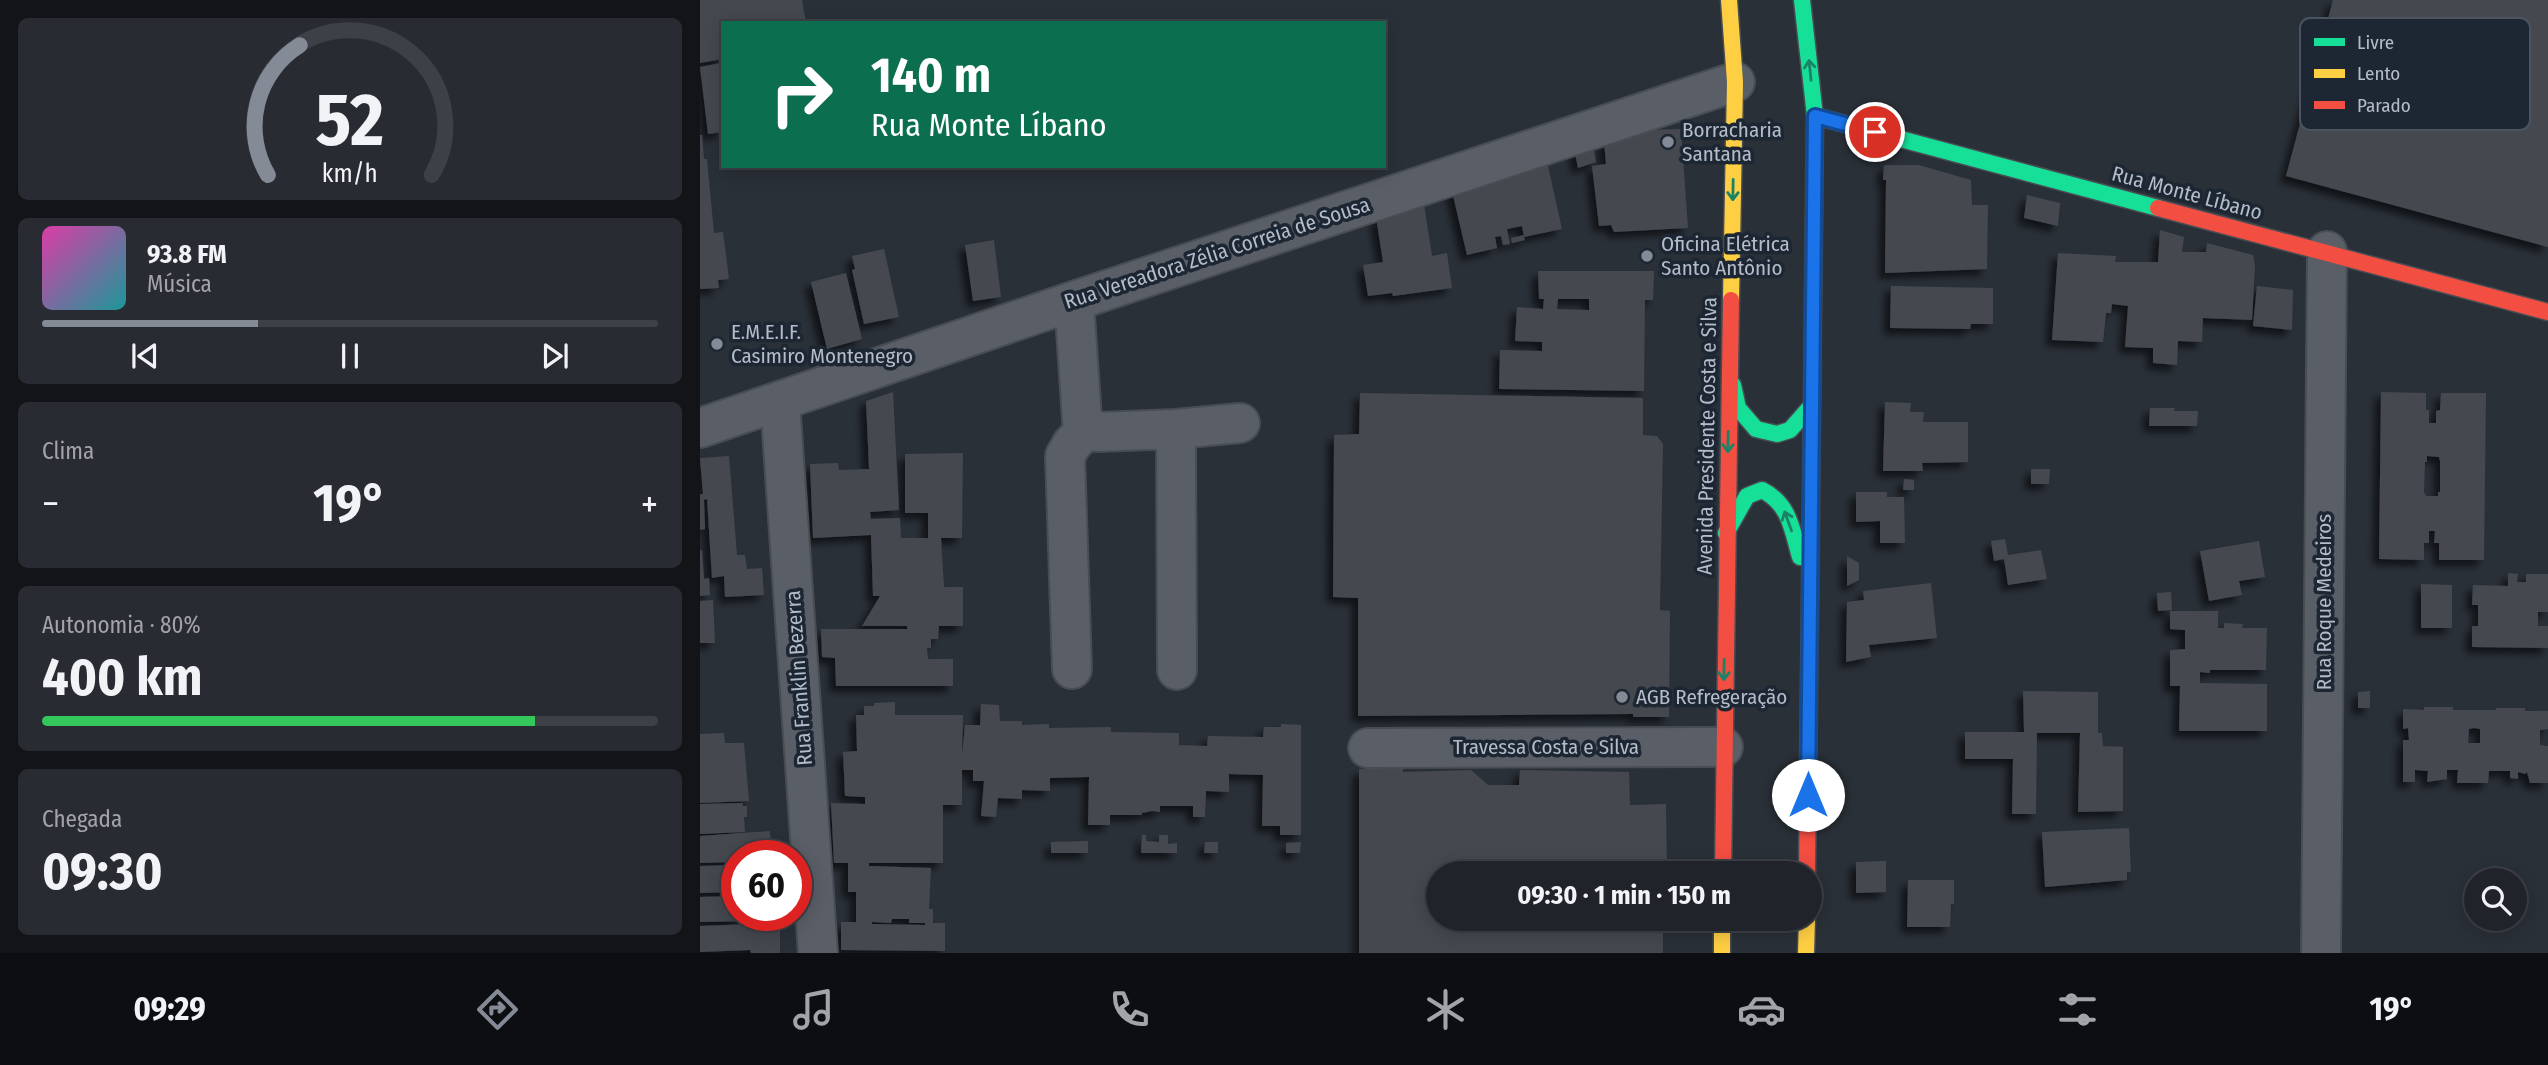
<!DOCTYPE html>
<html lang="pt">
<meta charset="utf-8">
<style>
body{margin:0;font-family:"Fira Sans Condensed",sans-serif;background:#282c32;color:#f1f3f6;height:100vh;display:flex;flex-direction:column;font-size:26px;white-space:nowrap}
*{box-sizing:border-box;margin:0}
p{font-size:23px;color:#a2a4a8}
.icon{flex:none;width:38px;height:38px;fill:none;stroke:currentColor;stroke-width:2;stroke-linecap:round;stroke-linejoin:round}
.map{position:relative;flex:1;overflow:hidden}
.panel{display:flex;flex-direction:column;gap:18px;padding:18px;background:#121417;width:700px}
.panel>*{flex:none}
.top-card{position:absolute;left:21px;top:21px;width:665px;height:147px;border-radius:0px;box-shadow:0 4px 18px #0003,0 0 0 2px #3d4147;background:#0b6e4f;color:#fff;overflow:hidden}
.tools{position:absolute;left:1764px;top:868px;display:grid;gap:14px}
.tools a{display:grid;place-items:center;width:63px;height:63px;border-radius:50%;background:#20242a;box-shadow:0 4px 18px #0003,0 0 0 2px #3d4147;font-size:35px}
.speed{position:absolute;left:21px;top:840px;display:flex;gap:14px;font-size:35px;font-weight:700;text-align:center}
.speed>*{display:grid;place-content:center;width:91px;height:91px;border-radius:50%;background:#20242a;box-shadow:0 4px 18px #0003,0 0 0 2px #3d4147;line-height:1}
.speed .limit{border:10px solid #d22;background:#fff;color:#111}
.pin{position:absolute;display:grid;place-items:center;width:60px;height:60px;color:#fff;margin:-30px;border:4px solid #fff;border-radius:50%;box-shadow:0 2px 7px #0007}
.me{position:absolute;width:77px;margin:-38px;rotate:0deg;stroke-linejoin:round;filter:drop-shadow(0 0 5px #0008)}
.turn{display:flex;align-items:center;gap:24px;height:147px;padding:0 35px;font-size:32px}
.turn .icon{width:91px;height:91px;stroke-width:2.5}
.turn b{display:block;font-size:49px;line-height:60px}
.big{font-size:52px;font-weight:700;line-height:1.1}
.panel .widget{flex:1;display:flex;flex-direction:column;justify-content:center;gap:10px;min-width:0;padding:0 24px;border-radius:10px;background:#282c32}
.panel .dial{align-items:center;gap:0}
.dial svg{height:182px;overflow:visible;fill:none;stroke:#3d4147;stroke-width:7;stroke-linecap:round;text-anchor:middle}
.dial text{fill:#f1f3f6;stroke:none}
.song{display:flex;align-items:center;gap:21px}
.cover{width:84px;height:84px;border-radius:10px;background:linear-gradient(135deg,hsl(320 70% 55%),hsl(180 70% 35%))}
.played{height:7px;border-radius:4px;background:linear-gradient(90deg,#848b96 35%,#3d4147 35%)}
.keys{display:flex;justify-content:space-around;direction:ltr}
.heat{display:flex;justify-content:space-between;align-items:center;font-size:38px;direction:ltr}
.charge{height:10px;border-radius:5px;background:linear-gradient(90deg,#34c759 80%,#3d4147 0)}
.trip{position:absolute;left:726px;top:861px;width:396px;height:70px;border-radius:35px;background:#20242a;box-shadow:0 4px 18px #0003,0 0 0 2px #3d4147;font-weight:700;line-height:70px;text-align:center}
.menu{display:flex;height:112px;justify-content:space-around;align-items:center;background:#0d0e11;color:#a2a4a8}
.menu .icon{width:49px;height:49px}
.menu .selected{color:#848b96}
.menu b{font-size:32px;color:#f1f3f6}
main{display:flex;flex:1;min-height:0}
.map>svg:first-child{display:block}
.building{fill:#444950;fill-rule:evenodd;filter:url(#shadow)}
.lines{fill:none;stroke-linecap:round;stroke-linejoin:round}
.street-casing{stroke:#484c53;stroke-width:42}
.fast-casing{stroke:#484c53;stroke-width:19}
.slow-casing{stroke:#484c53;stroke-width:19}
.jam-casing{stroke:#484c53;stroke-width:19}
.street{stroke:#5a5e66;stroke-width:38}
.fast{stroke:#16e098;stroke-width:16}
.slow{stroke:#ffcf43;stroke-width:16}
.jam{stroke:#f24e42;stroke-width:16}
.oneway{stroke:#1a8366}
.route-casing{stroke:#114b97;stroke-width:18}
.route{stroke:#1a73e8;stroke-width:12}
.poi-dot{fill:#848b96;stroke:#1d2633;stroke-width:2.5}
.labels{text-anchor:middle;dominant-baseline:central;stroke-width:7;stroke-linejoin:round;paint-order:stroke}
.poi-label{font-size:21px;fill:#b4bcc9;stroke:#1d2633;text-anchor:start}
.street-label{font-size:21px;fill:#b4bcc9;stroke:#1d2633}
.key{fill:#1d2633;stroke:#4a5360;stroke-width:2}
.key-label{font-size:19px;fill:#b4bcc9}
</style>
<main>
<section class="panel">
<div class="widget dial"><svg viewBox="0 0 100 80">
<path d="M14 69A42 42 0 1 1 86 69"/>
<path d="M14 69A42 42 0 0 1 28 12" stroke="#848b96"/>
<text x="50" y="56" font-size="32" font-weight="700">52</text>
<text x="50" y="72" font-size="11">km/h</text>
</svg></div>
<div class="widget">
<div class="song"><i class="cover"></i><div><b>93.8 FM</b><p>Música</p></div></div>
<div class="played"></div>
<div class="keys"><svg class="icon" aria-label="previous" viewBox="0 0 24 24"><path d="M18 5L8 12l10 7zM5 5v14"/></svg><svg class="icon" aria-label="pause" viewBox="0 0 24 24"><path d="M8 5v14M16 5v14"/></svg><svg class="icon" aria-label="next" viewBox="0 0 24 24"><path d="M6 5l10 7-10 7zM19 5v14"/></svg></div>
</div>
<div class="widget"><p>Clima</p>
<div class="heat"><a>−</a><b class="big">19°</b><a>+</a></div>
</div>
<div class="widget"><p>Autonomia · 80%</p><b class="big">400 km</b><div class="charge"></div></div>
<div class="widget"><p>Chegada</p><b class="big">09:30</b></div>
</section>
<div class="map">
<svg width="1848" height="953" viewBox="0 0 1848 953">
<defs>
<filter id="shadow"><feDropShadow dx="-6" dy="6" stdDeviation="3.5" flood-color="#0009"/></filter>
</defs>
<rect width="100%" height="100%" fill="#2a3038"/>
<path class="building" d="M0,0H102L106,23H23V59L0,63Z
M1633,0H1848V247L1586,176Z
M21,63L23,132L8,134L0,67Z
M981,129L988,228L914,232L911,225L899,226L892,166L906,164L904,141L945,130Z
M0,135H2L4,159H7L14,233L23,232L29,279L18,280L19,288L0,289Z
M893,144L896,162L878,168L874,149Z
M846,157L862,229L824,237L825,240L812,243L811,238L824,235V237L822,226L807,229L810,244L803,245L801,236L795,237L797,248L767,255L751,187Z
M1184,165H1219L1271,180L1272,205H1288L1287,269L1185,273L1186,180H1183Z
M722,191L732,256L747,253L752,288L693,296L692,293L668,296L663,265L683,262L676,217L709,211L706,196Z
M1327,195L1360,203L1358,226L1324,218Z
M1460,230L1484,237L1482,252H1506L1507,243L1553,255L1555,266L1552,320L1503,318L1502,342L1478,341L1477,365L1453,363V348L1425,347L1428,306L1412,304L1411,313H1406L1403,342L1352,340L1358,253L1416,256L1415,262H1458Z
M294,240L301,297L273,301L265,245Z
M184,249L199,317L164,324L152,270L155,269L152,256Z
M838,271H954L953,300H945L944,391L799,389L800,350L842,351V342L815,341L817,307L843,309L844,299H839ZM858,299H889V310L857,309Z
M146,273L162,339L127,349L111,282Z
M1191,286L1293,288V324H1271L1270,329L1190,328Z
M1557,286L1593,290L1592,330L1553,326Z
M193,392L199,510L170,512L171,519L200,518L201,538H228V513H205V454L263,453L262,538H241L244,587H263V626H239L238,639H231V648H227L228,659H253V686H136L135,658L122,657L121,629H207V626H162L180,596H173L171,535L113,538L110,464L138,463L139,470L169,469L166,401Z
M1681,392L1726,393V410H1729V423H1736V411L1740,410L1741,393H1786L1784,560H1739V543H1734L1735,531H1729V543H1724V560L1679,559ZM1727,456L1739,457L1740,461V492H1738V496H1726L1724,492L1725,462H1727Z
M660,393L943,398V435L957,436L963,444L960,610L970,611L969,717H933V714L658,716V598L633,597L634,435L659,434Z
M1185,402L1211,403L1210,412H1224L1223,422H1268V462L1222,463L1223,471H1183Z
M1450,408H1475L1474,411H1498L1497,426H1449Z
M29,456L37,555H45L47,569L62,568L64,595L25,597L24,576L12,578L7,499L4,500L5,529L0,530V494H3L0,458Z
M1331,469H1350L1349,484H1331Z
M1204,479L1214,480V490H1203Z
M1156,492H1187V497H1204L1205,543H1180V521L1156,522Z
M1305,539L1308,555L1341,550L1347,579L1308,585L1304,559L1294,561L1291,541Z
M1559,541L1565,577L1539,581L1542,595L1509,601L1500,551Z
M0,550H2L4,579L9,578L10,595L0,596Z
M1147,556L1159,563V580L1147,586Z
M1808,573L1818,574L1817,582H1826V574H1848V612H1838V626H1848V648L1772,647V626H1778V605H1772L1773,585L1808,586Z
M1231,583L1237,638L1169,645L1171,657L1146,662L1147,602L1164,600L1163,591Z
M1721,584L1752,585V628H1721Z
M1471,592L1472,610L1458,611L1457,593Z
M13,600L15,643H0V601Z
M1470,611H1518V628H1524V623L1543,624L1542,628H1567L1566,670H1510V673L1500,672V683L1567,684V731H1479L1480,686H1470V650L1485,649V630L1470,629Z
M1323,691L1398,692V733H1402L1403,746L1423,747V811L1378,812L1380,733H1337L1336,814H1312L1313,759H1265V732H1324Z
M1670,691V708H1658V692Z
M195,702V715H263L262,756L265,725H280L281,704L299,705L300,721H322V725L349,724V728L411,727V732L479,733V745L507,746L508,736L563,737L564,727H581V724L601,725V835H580V826H562L563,775L529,774V792L506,791L505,817H493V806H460V812L452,811L442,813V815H410V825H388L389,777L350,778V791L322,790V799L298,798L296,817L281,816L284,781H273V770H262V805H243V863H169V866L231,868L229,909H233V923H245V951L141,950V922H156V892H148V863H134L131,803L165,804V797L145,796L143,752L157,751L156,715H164V706H174V703ZM192,919H209V923H225V925L172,924V922L191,923Z
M1724,707H1753V710H1796V708H1825V711H1848V729L1840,730V745L1848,746V783H1830L1827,772L1825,774L1818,772V779L1810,778V771H1789L1788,783H1757L1758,770H1747V779L1727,782L1728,771L1715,770V782H1703V740H1709L1708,728L1703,729V709L1724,710ZM1774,728L1780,729V743H1768L1769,729Z
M24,733L25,743H44L49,801L0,803V734Z
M703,767V772L771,770L788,785H819L820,770L929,772L930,805L966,804L967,873H738V919H968V922H963V953H659V769Z
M43,803V806H47V817H44L45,832L0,834V804Z
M1429,828L1431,872H1427V880L1345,887L1342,832Z
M70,831L72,856H37V862L0,863V836Z
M442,835H446V841L459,842V835H468V844L477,843V853H441Z
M388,841V853H351V842Z
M505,842H518V853H504Z
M601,842L600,853H586V843Z
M1186,861V892L1156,893V862Z
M37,865V892L0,893V866Z
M1208,880H1254V904H1251L1250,927H1207Z
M37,896V915H88V919L80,920V953H51L50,950L0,952V926L52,924V921L0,922V897Z"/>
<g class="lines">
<g class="street-casing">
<path id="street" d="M374,301L382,420L388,427L398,432L476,429L540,423
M80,402L118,953
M0,428L374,301L1035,82
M476,429L477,670
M372,669L365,456L372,444L388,427
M668,748L1023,747
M1621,953L1627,251"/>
</g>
<g class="fast-casing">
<path id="fast" d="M1102,0L1115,116L1110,599
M1115,116L1458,208
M1033,385L1038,408L1056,429L1077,434L1090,430L1112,405
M1026,533L1047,496L1062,490C1090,504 1092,530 1100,557"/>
</g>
<g class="slow-casing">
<path id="slow" d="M1029,0L1035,82L1031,300
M1022,919V953
M1106,953L1107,919"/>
</g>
<g class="jam-casing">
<path id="jam" d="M1458,208L1848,312
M1023,873L1031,300
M1107,873L1110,599"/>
</g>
<use href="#street" class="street"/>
<use href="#fast" class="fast"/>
<use href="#slow" class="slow"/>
<use href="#jam" class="jam"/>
</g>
<defs><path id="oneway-shaft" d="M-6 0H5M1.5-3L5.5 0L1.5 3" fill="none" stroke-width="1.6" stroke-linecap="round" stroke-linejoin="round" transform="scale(1.75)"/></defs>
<g class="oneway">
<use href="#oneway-shaft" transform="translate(1110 70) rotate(-96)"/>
<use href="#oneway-shaft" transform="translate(1033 190) rotate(91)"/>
<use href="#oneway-shaft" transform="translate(1028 442) rotate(91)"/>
<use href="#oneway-shaft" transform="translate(1088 521) rotate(-110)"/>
<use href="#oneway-shaft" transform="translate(1024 670) rotate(91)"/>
</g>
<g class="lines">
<g class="route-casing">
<path id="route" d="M1108,795L1115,116L1175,132"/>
</g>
<use href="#route" class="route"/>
</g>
<g class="poi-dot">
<circle cx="968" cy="142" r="7"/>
<circle cx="947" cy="256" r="7"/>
<circle cx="17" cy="344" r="7"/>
<circle cx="922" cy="697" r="7"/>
</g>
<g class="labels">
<g class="poi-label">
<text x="982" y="130">Borracharia<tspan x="982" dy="24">Santana</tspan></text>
<text x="961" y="244">Oficina Elétrica<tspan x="961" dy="24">Santo Antônio</tspan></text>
<text x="31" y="332">E.M.E.I.F.<tspan x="31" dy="24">Casimiro Montenegro</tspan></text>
<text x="936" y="697">AGB Refregeração</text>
</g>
<g class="street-label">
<text transform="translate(1487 193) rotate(15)">Rua Monte Líbano</text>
<text transform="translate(517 253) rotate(-18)">Rua Vereadora Zélia Correia de Sousa</text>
<text transform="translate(1007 436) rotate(-89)">Avenida Presidente Costa e Silva</text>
<text transform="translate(1624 602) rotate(-90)">Rua Roque Medeiros</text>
<text transform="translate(99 678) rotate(-94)">Rua Franklin Bezerra</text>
<text x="846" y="747">Travessa Costa e Silva</text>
</g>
</g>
<rect x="1600" y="18" width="230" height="112" rx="10" class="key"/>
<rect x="1614" y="38" width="31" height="8" fill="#16e098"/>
<rect x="1614" y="69" width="31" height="9" fill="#ffcf43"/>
<rect x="1614" y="101" width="31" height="8" fill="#f24e42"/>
<g class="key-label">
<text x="1657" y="49">Livre</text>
<text x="1657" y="80">Lento</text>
<text x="1657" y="112">Parado</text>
</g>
</svg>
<div class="tools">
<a><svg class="icon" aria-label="search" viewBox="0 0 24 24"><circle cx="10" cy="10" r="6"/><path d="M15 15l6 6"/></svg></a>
</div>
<div class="speed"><div class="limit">60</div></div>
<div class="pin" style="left:1175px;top:132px;background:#d93025"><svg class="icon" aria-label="arrive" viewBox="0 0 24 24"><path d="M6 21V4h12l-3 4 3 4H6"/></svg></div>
<svg class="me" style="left:1108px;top:795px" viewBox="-20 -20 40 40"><circle r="19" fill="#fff"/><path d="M0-13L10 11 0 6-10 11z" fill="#1a73e8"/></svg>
<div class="trip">09:30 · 1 min · 150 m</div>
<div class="top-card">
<div class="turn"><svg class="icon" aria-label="right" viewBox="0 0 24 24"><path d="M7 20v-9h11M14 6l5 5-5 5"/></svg><div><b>140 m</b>Rua Monte Líbano</div></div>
</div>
</div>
</main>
<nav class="menu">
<b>09:29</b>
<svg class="icon selected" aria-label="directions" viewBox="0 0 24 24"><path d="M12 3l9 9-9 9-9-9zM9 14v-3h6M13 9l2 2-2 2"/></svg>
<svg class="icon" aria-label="music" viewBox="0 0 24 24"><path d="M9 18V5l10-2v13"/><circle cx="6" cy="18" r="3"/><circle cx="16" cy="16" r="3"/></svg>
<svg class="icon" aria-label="phone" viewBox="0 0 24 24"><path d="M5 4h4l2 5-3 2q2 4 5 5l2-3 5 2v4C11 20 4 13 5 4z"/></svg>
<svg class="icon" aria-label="climate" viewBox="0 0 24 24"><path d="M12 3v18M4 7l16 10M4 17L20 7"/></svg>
<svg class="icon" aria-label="car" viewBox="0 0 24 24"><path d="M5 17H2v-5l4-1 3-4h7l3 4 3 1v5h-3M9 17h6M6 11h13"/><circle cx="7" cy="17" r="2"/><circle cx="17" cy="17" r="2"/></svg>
<svg class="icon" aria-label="filters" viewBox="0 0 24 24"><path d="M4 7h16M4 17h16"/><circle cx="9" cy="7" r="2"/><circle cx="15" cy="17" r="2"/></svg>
<b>19°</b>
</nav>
